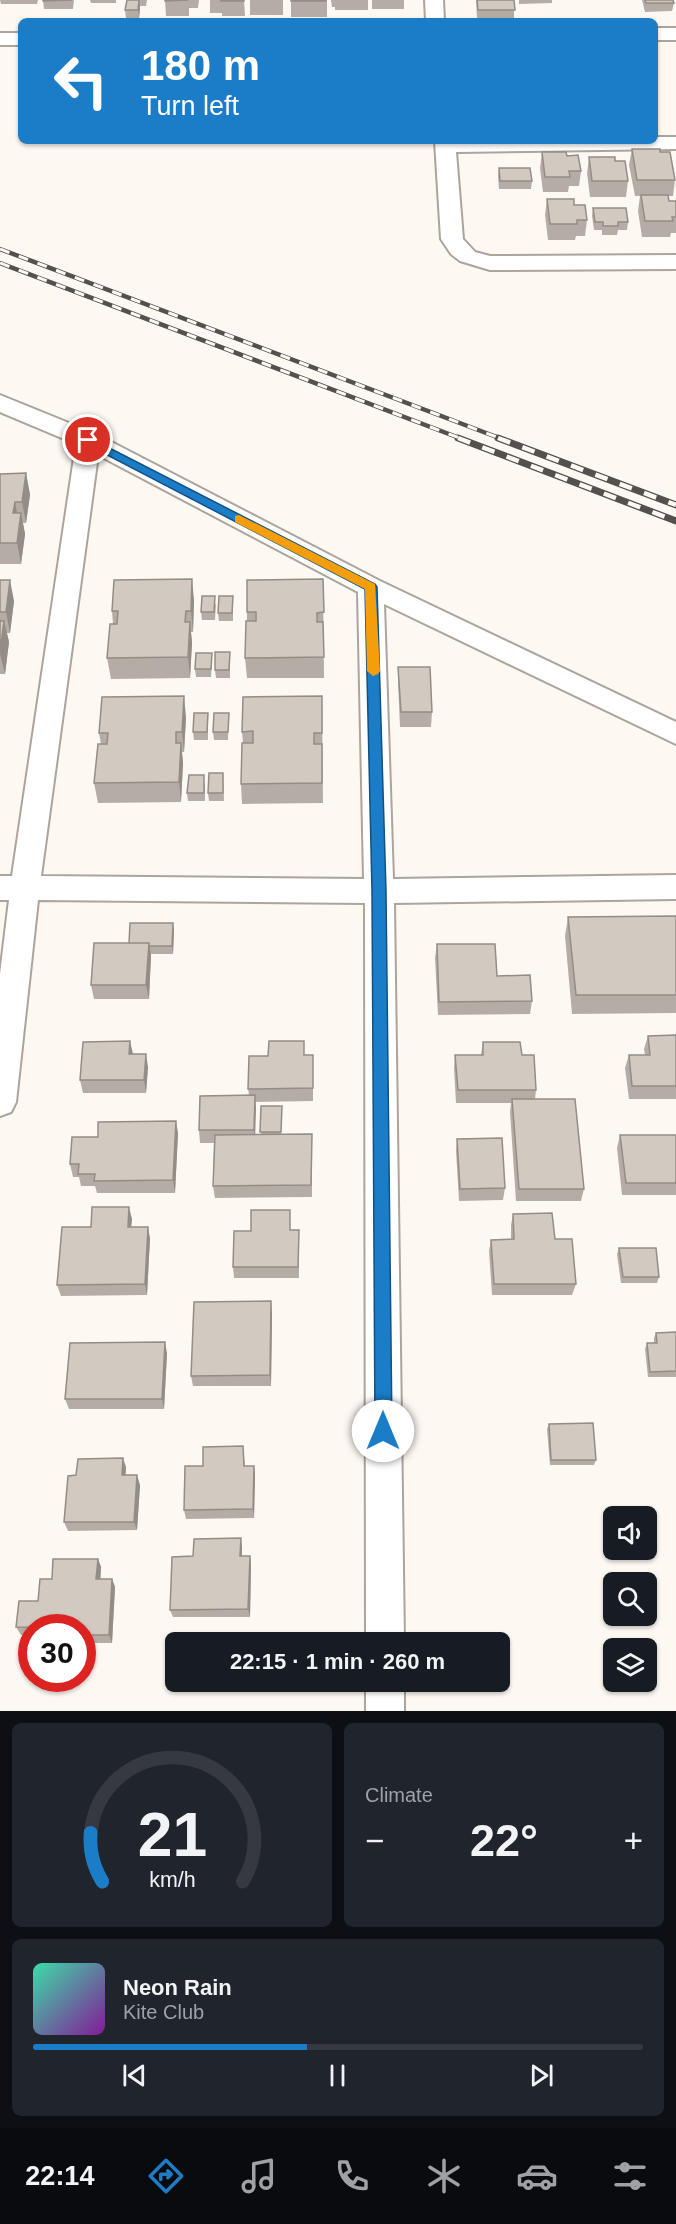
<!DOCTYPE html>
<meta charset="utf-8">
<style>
body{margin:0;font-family:Arial,sans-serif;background:#20242c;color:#f1f3f6;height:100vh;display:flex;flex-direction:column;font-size:22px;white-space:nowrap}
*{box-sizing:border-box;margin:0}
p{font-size:20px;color:#9ea1a6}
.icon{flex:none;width:33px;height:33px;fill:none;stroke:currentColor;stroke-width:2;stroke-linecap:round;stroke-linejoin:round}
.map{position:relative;height:1711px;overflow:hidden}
.panel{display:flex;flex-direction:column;gap:12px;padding:12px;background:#0d0f14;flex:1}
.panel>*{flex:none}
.hud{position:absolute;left:18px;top:18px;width:640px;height:126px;border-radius:9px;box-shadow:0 2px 4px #0004;background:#1b7dc8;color:#fff;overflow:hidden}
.buttons{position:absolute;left:603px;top:1506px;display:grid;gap:12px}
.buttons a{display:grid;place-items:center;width:54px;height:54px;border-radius:9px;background:#171b24;box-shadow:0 2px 4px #0004;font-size:30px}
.speed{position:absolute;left:18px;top:1614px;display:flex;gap:12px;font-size:30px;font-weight:700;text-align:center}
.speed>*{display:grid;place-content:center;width:78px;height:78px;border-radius:50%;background:#171b24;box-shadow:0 2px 4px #0004;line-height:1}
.speed .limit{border:9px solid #d22;background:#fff;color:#111}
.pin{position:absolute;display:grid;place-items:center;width:51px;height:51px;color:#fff;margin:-26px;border:3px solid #fff;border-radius:50%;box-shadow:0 2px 6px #0007}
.me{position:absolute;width:66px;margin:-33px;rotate:0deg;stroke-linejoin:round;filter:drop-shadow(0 0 4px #0008)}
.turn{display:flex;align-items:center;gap:21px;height:126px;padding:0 24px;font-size:27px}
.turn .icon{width:78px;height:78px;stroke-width:2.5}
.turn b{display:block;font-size:42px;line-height:51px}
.big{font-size:45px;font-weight:700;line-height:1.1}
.panel .tile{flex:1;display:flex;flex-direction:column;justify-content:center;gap:9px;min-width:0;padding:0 21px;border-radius:9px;background:#20242c}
.panel .dial{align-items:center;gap:0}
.dial svg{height:156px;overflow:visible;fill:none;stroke:#363941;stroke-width:7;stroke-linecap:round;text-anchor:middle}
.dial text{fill:#f1f3f6;stroke:none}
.song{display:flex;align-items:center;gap:18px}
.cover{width:72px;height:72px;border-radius:9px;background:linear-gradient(135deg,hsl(160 70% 55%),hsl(290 70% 35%))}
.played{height:6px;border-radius:3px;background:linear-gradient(90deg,#1b7dc8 45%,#363941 45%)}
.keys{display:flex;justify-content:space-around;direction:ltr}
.heat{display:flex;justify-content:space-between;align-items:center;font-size:33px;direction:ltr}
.panel .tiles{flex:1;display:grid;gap:12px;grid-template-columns:1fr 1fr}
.tile:last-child{grid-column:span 2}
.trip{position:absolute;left:165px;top:1632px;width:345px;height:60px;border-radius:9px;background:#171b24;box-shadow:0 2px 4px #0004;font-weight:700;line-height:60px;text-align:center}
.dock{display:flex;height:96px;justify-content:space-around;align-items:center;background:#090b0e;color:#9ea1a6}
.dock .icon{width:42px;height:42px}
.dock .current{color:#1b7dc8}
.dock b{font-size:27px;color:#f1f3f6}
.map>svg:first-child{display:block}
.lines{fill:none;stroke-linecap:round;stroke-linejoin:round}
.minor-casing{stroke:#ada49b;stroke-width:4}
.minor{fill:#fff;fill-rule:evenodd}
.rail-far1-casing{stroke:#54504d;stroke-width:4.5}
.rail-casing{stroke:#54504d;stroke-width:7}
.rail-far1{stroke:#fef8f3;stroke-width:3;stroke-dasharray:10;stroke-linecap:butt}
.rail{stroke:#fef8f3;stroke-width:4.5;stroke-dasharray:13;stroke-linecap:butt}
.wall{fill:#b5ada5}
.shaded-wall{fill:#938d86}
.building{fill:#d2c9c0;stroke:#938d86;stroke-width:1.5}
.route{fill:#1b7dc8;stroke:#125182;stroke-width:1.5}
.slow{fill:#f59e0b}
</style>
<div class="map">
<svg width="676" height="1711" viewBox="0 0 676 1711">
<rect width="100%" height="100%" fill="#fef8f3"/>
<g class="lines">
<g class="minor-casing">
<path id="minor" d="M425,0H443L444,21H426Z
M656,28H676V40H656Z
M0,33H21V45H0Z
M656,137H676V149L456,152L463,239L475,252L490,256L676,255V269L490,270L460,261L451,254L441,239L435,141H656Z
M0,395L96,434L380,581L676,722V744L384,604L393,879L676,875V899L394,903L404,1642H366L365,903L38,900L16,1102L11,1112L0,1116V974L9,900H0V876H12L76,444L0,412ZM98,455L358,592L364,879L41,876Z
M366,1682H404V1711H366Z"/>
</g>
<use href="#minor" class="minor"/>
<g class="rail-far1-casing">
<path id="rail-far1" d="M0,249L502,439
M0,263L462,439"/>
</g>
<g class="rail-casing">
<path id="rail" d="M458,438L676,521
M498,438L676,505"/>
</g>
<use href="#rail-far1" class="rail-far1"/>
<use href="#rail" class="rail"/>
</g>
<path class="wall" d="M0,0H38L37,4H1Z
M43,0H74L73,9H44Z
M90,0H116V3H91Z
M127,0H147L146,6H140L139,18H126L125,10Z
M165,0H199L198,8H189V16H166Z
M210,0H244L245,16H222V13H210Z
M250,0H283V15H250Z
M291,0H327V17H291Z
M331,0H368V10H335V7H332Z
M372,0H404V9H372Z
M476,0H514V18H477Z
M519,0H552V3L519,4Z
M642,0H673L674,3L672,11L645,12Z
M632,149L660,152L675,180L673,196H668L669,201H676V233H671L670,237H642L638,211L640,196H635L629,165Z
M542,152L567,156L581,171L579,186H569L568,192H543L540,168Z
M589,157L615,161L628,181L626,197H590L587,173Z
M499,168L532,181L531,189H499L498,176Z
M547,199L587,220L585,236H576L575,240H548L545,215Z
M593,208L628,222L627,230H618L617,235H602V230H594L592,216Z
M26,473L30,495L26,523H23L25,534L21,564H0V474Z
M323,579L324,678H247L245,658L247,621V612Z
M0,580L14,601L10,633H7L9,642L5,674H0Z
M233,596V621H219L218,613Z
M194,600L193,632H191L192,643L190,678L111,679L107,658L113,624L112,611Z
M216,604L215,620H202L201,612Z
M230,660V678H216L215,670Z
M212,661L211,677H196L195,669Z
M398,667L432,712L431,727H400L398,682Z
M322,696L323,803L242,804L241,784L243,743L242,732Z
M208,713V740H194L193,732Z
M229,713L228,740H214L213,732Z
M186,717L184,752H182L183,763L181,802L98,803L94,783L101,744L99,733Z
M223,773L224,801H209L208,793Z
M205,783V801H188L187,793Z
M676,916V1013L572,1014L565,936L568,917Z
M174,930L173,954H151L149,999H94L91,985L129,943Z
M437,944L497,976L532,1001L530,1014L438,1015L435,958Z
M676,1035V1099H629L625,1068L629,1055H645L644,1049L648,1036Z
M483,1042L522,1055L536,1090L535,1099L584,1189L581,1201H516L510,1112L511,1103H456L454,1068L455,1055H481Z
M132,1054L148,1067L146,1093H83L80,1080Z
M304,1055H313V1101L255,1102V1134H261V1106H282L281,1134H312V1197L215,1198L213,1186L214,1143H200L199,1130L249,1095L248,1089Z
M178,1133L175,1193H97L95,1186H81L79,1177H73L70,1164Z
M620,1135H676V1195H622L617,1148Z
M457,1139L505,1188L503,1200L459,1201L456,1151Z
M513,1214L555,1239L576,1284L572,1295H492L489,1251L491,1240L511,1239V1225Z
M132,1219L131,1227L150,1238L147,1295L61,1296L57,1285L91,1227Z
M290,1230L299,1242V1278H234L233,1267Z
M619,1248L659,1277L657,1283H621L617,1254Z
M272,1312L271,1386H193L191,1376Z
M676,1332V1377H648L645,1349L647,1343H654V1338L656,1333Z
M167,1353L164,1409H69L65,1399Z
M549,1424L596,1460L594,1465H550L547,1429Z
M243,1446L245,1466H254L255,1475L254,1518L186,1519L184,1510L203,1466Z
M126,1467L125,1475L140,1485L137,1530L68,1531L64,1522L76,1475Z
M242,1547V1556H250L251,1565L250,1617H173L170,1610L193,1556Z
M98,1559L101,1567L100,1579H112L115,1587L112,1643H82V1628H32V1635H21L16,1627L38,1601L52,1579Z"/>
<path class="shaded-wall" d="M139,0L140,8L139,18L138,10Z
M26,473L30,495L26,523L22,502Z
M15,502L19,523L13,513Z
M21,513L25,534L21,564L17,543Z
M192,579L194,600L193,632L191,611Z
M10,580L14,601L10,633L6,612Z
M0,618L3,631L4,621L9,642L5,674L0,654L2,641L0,634Z
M190,622L192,643L190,678L188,657Z
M184,696L186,717L184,752L182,732Z
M181,743L183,763L181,802L179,782Z
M173,923L174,930L173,954L172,946Z
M149,943L151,956L149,999L146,985Z
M130,1041L133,1054H129Z
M146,1054L148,1067L146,1093L144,1080Z
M255,1095L256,1108L255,1142L254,1130Z
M176,1121L178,1133L175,1193L173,1180Z
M129,1207L132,1219L130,1238L128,1227Z
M148,1227L150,1238L147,1295L145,1284Z
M271,1301L272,1312L271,1386L270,1375Z
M165,1342L167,1353L164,1409L162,1399Z
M123,1458L126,1467L125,1485L122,1475Z
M254,1466L255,1475L254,1518L253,1509Z
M137,1475L140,1485L137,1530L134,1522Z
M241,1538L242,1547L241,1565L240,1556Z
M250,1556L251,1565L250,1617L248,1609Z
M98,1559L101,1567L100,1587L96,1579Z
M112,1579L115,1587L112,1643L109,1635Z"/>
<path class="building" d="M43,0H72L43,1Z
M127,0H139L138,10H125Z
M165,0H188L165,1Z
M221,0H244V1H221Z
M291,0H326V1H291Z
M477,0H514L515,10H478Z
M645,0H673L674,3H646Z
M632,149H660V152H670L675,180H637Z
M542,152H566L567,156L578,155L581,171H569L570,177H545Z
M589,157H615V161H625L628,181H592Z
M499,168H530L532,181H500Z
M641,195H668L669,201H676V217H672L673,221H645Z
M547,199H574V205H585L587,220H577V224H550Z
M593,208H626L628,222H618V226H603V222H595Z
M26,473L22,502H15L13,513H21L17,543H0V474Z
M192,579L191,611H186L185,622H190L188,657L107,658L110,624H117L118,611H112L114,580Z
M323,579L324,612L317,613V622H323L324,657L245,658L246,621H256V612H247V580Z
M0,580H10L6,612H0Z
M202,596H215L214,612H201Z
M219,596H233L232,613H218Z
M0,621H4L0,652Z
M215,652H230L229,670H215Z
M196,653H212L211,669H195Z
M398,667H430L432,712H401Z
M184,696L182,732H176V743H181L179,782L94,783L98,744H107L108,733H99L102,697Z
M322,696V733H314V744H322V783L241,784L242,743H253V731L242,732L243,697Z
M194,713H208L207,732H193Z
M214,713H229L228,732H213Z
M209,773H223V793H208Z
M189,775H204V793H187Z
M676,916V995H576L568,917Z
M130,923H173L172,946H149V943H129Z
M94,943H149L146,985H91Z
M437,944H495L497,976L530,975L532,1001L439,1002Z
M676,1035V1086H632L629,1055H650L648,1036Z
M130,1041L129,1054H146L144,1080H80L83,1042Z
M269,1041H304V1055H313V1088L248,1089L249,1056H268Z
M483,1042H520L522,1055H534L536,1090H458L455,1055H483Z
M255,1095L254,1130H199L200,1096Z
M512,1099H575L584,1189H519Z
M261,1106H282L281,1132H260Z
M176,1121L173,1180L94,1181L95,1174H78L79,1164H70L72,1137H98V1122Z
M312,1134L311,1185L213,1186L215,1135Z
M620,1135H676V1183H626Z
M502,1138L505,1188L460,1189L457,1139Z
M92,1207H129L128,1227H148L145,1284L57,1285L62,1227H91Z
M251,1210H290V1230H299L298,1267H233L234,1231H251Z
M552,1213L555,1239H572L576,1284H494L491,1240L514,1239L513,1214Z
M619,1248H656L659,1277H623Z
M271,1301L270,1375L191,1376L194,1302Z
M676,1332V1371L650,1372L647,1343H657L656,1333Z
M165,1342L162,1399H65L70,1343Z
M593,1423L596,1460H551L549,1424Z
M243,1446L244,1466H254L253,1509L184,1510L185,1466H203V1447Z
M123,1458L122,1475H137L134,1522H64L68,1476L76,1475L78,1459Z
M241,1538L240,1556H250L248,1609L170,1610L172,1557L193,1556L194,1539Z
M53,1559H98L96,1579H112L109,1635H82V1628L16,1627L19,1601H38L40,1579H52Z"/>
<path class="route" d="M88,437L375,584L377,587L386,891L392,1431L389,1437L383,1440L377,1437L375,1431L372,891L365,589L84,443L82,440Z"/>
<path class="slow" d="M239,515L375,584L380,671L378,674L373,676L367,671L365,589L235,522V516Z"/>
</svg>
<div class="buttons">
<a><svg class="icon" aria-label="sound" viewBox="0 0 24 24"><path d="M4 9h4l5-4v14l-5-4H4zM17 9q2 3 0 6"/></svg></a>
<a><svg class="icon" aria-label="search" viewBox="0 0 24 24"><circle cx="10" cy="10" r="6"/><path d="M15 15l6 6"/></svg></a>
<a><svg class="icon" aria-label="layers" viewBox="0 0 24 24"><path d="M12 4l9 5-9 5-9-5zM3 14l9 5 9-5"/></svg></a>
</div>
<div class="speed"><div class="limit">30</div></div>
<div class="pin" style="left:88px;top:440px;background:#d93025"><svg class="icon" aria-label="arrive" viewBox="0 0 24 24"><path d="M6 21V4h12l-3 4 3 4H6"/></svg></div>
<svg class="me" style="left:383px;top:1431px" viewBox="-20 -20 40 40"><circle r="19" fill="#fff"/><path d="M0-13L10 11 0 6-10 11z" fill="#1b7dc8"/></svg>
<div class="trip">22:15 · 1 min · 260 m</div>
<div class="hud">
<div class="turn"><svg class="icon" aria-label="left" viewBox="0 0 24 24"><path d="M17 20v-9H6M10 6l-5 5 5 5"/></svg><div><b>180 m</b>Turn left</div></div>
</div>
</div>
<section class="panel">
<div class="tiles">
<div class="tile dial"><svg viewBox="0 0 100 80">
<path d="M14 69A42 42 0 1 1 86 69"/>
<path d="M14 69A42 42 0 0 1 8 44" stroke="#1b7dc8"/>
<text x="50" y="56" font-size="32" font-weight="700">21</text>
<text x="50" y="72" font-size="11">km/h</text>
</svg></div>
<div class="tile"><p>Climate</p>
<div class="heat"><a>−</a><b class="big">22°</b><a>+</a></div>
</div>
<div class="tile">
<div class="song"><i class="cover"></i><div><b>Neon Rain</b><p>Kite Club</p></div></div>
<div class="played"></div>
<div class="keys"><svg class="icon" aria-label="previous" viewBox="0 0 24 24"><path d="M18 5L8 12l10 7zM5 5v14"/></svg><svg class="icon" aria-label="pause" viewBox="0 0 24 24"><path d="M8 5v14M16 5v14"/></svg><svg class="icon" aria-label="next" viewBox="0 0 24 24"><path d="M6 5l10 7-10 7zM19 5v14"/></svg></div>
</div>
</div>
</section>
<nav class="dock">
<b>22:14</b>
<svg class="icon current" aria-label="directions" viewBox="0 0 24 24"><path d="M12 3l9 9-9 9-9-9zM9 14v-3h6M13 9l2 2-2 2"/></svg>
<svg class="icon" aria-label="music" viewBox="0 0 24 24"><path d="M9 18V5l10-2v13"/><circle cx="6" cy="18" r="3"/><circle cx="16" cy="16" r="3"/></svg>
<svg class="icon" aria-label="phone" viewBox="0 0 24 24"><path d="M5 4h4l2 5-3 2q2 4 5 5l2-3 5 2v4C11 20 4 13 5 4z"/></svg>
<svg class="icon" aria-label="climate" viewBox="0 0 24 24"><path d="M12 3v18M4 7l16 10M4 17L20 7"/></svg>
<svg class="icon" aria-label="car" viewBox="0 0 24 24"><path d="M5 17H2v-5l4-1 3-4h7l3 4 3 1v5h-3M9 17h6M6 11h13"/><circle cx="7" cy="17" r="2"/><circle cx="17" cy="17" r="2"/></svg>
<svg class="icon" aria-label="filters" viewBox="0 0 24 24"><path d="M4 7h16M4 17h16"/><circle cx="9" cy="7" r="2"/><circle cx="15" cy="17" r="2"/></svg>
</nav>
